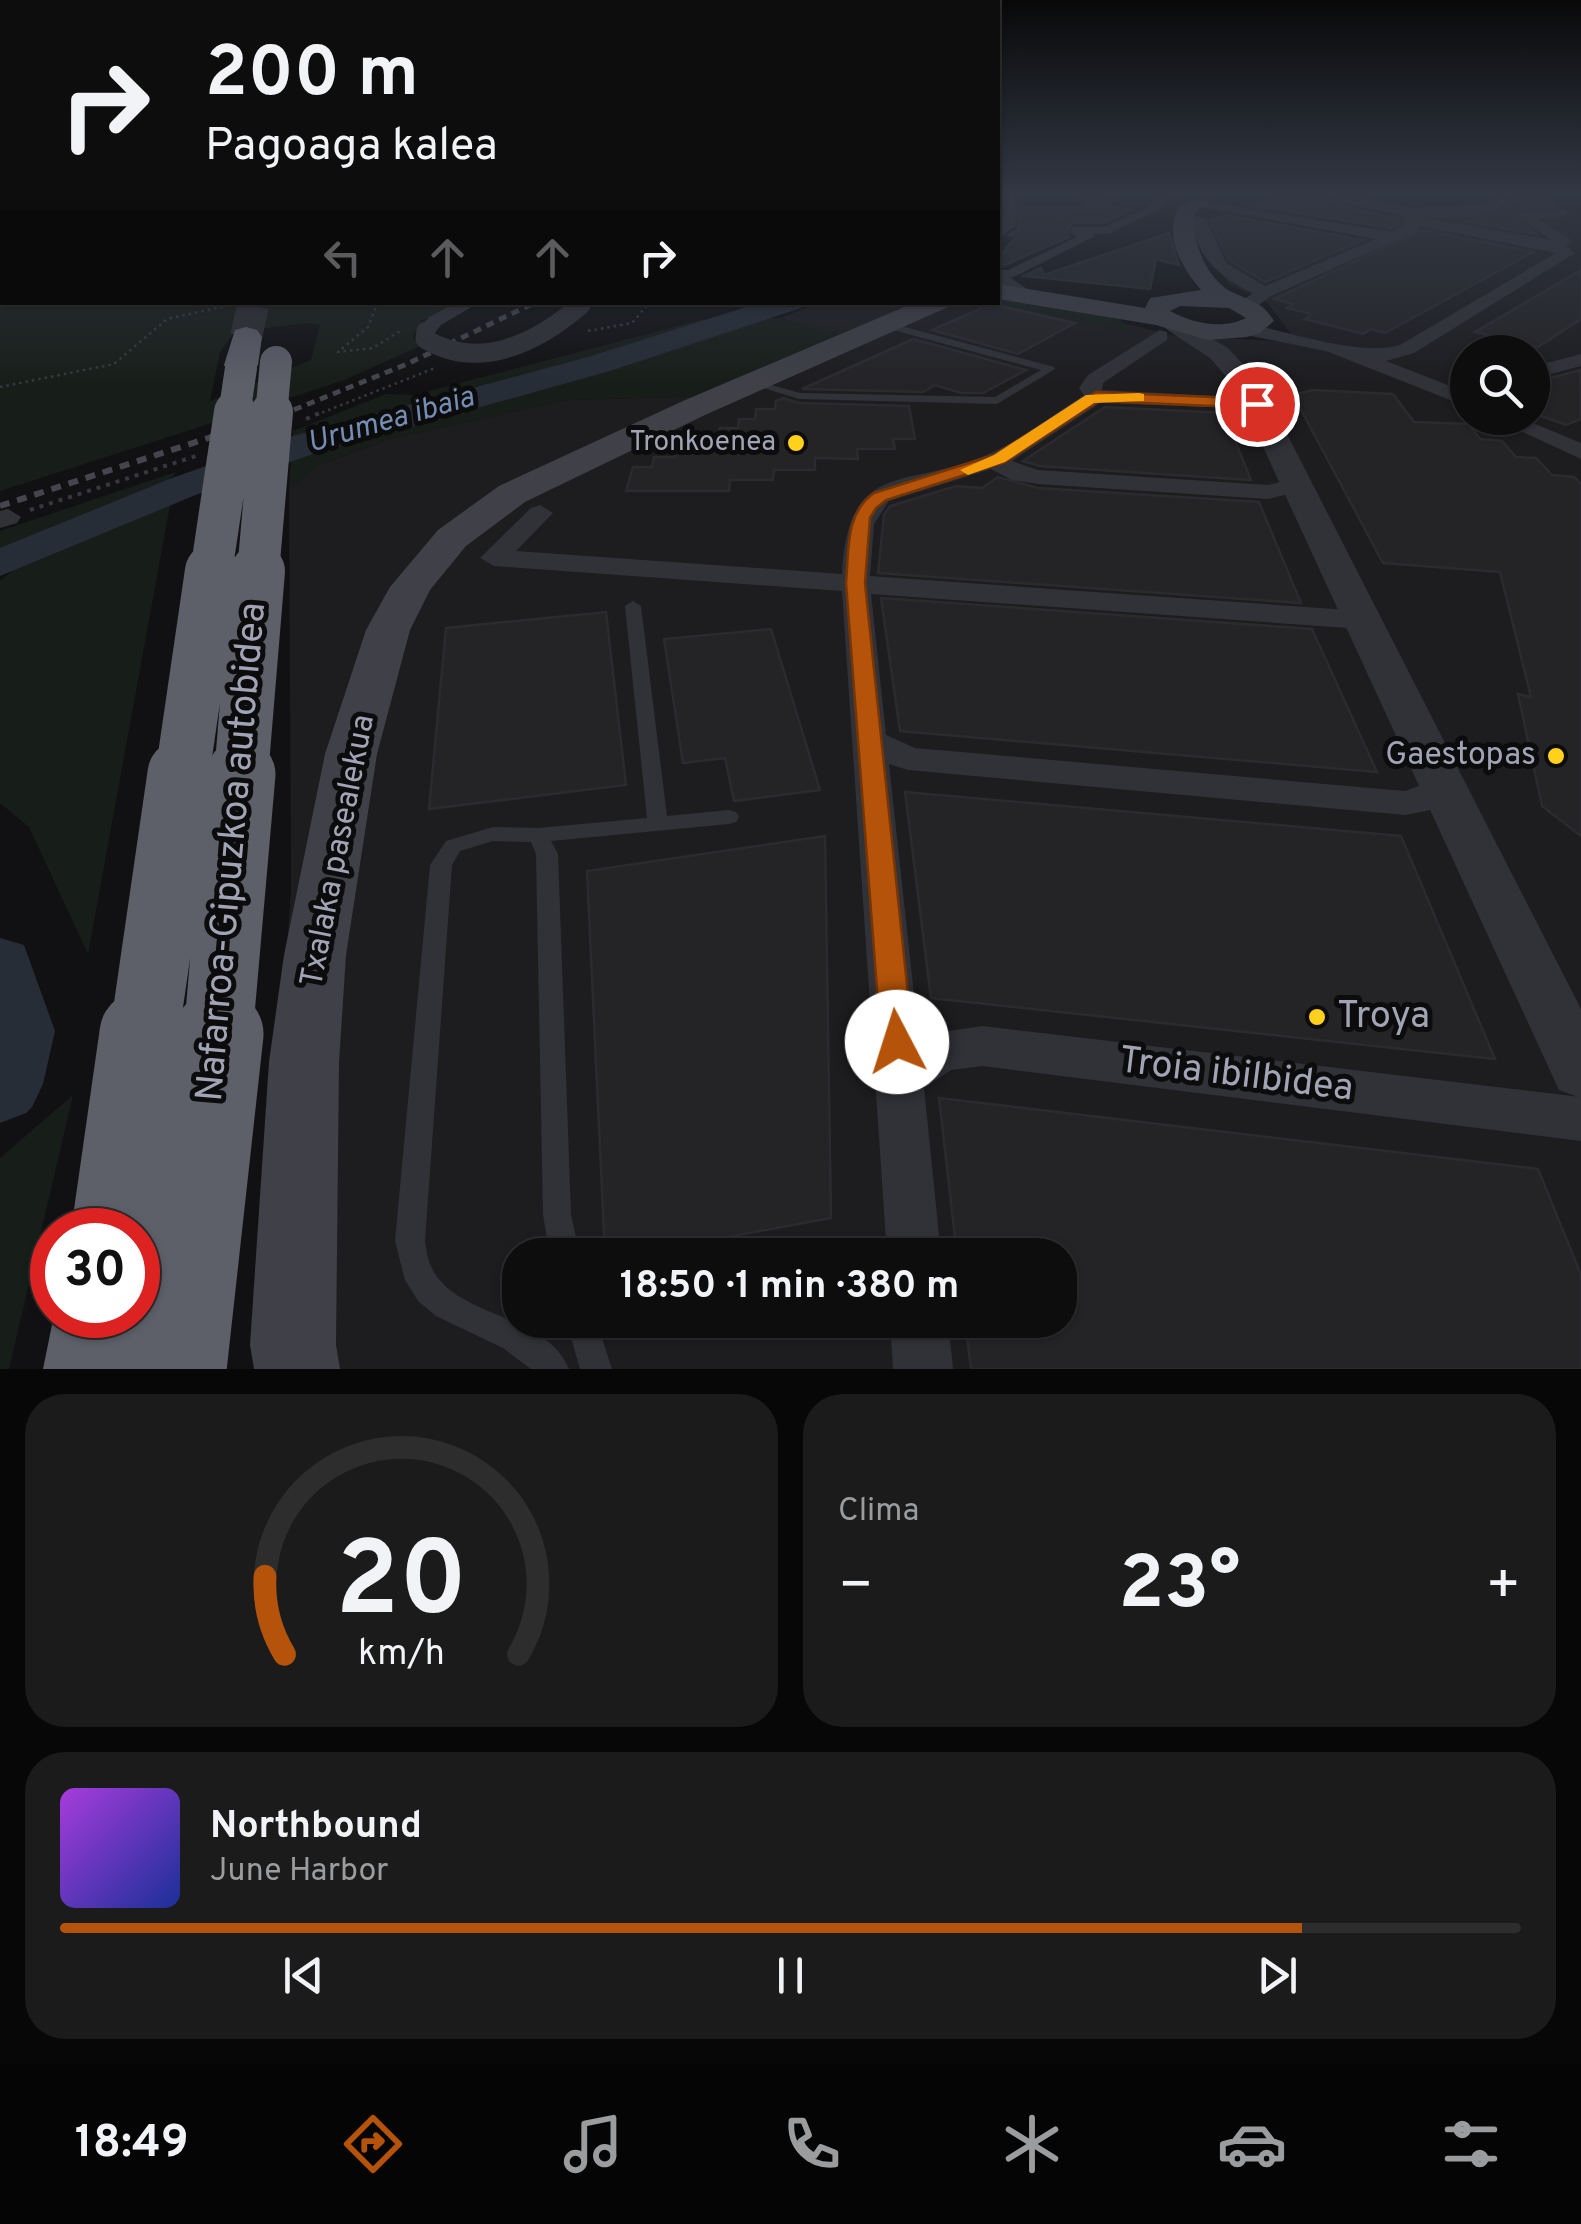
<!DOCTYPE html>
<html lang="es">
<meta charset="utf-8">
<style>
body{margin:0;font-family:Overpass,sans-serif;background:#1b1b1c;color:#f1f3f6;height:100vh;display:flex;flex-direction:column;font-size:38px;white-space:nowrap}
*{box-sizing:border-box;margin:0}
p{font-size:32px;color:#9a9c9e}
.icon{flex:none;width:55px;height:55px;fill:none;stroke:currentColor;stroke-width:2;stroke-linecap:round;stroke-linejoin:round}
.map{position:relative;height:1369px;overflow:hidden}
.panel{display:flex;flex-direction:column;gap:25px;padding:25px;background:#070708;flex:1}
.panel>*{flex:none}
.banner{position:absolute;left:0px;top:0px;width:1000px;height:305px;box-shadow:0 2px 8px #0004,0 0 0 2px #2d2d2e;background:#0d0d0e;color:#f1f3f6;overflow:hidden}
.fabs{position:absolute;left:1450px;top:335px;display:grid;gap:20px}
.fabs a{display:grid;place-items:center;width:100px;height:100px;border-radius:50%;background:#0d0d0e;box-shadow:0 2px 8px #0004,0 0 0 2px #2d2d2e;font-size:50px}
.speed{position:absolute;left:30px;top:1208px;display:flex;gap:20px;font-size:50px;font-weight:700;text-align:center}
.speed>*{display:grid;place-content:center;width:130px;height:130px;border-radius:50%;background:#0d0d0e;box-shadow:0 2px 8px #0004,0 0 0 2px #2d2d2e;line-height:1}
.speed .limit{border:15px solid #d22;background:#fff;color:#111}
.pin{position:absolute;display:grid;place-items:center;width:85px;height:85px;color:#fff;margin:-42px;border:5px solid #fff;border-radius:50%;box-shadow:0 2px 10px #0007}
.me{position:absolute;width:110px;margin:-55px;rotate:355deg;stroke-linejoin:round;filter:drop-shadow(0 0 8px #0008)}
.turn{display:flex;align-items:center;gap:35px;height:210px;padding:0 40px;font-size:45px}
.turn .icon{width:130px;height:130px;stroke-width:2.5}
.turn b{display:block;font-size:70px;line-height:85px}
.lanes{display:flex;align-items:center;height:95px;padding:0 40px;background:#0003;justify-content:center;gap:50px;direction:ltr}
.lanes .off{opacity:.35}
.big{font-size:75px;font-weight:700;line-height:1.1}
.panel .card{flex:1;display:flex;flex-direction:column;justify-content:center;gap:15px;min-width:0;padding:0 35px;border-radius:40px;background:#1b1b1c}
.panel .dial{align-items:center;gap:0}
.dial svg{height:260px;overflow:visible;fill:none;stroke:#2d2d2e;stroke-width:7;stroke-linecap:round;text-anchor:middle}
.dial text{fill:#f1f3f6;stroke:none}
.song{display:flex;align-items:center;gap:30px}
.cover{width:120px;height:120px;border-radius:15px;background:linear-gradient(135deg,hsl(280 70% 55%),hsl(230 70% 35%))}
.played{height:10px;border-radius:5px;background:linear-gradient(90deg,#b45309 85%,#2d2d2e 85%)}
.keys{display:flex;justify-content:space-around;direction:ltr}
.heat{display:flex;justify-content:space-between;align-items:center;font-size:55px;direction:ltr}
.panel .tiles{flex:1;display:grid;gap:25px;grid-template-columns:1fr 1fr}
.card:last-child{grid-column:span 2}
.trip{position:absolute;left:502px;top:1238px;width:575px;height:100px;border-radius:40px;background:#0d0d0e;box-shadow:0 2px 8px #0004,0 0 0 2px #2d2d2e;font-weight:700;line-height:100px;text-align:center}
.dock{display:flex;height:160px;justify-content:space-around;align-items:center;background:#050506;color:#9a9c9e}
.dock .icon{width:70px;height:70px}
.dock .selected{color:#b45309}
.dock b{font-size:45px;color:#f1f3f6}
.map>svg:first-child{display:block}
.built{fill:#1d1d20;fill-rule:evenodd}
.green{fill:#171e19;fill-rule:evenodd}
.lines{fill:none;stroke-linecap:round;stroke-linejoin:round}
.river{fill:#262d37;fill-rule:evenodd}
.building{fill:#242427;stroke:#2b2b2f;stroke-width:2.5}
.motorway-tunnel{stroke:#2e2e33;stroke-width:32;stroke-dasharray:32 16;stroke-linecap:butt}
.path-far1{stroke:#37383f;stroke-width:2.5;stroke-dasharray:2.5 4;stroke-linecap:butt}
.path{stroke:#37383f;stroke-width:4;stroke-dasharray:4 6;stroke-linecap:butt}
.service{fill:#313238;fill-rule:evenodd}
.pedestrian{fill:#313238;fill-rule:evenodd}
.minor{fill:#313238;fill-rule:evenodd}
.tertiary{fill:#313238;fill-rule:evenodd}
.secondary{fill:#3f4048;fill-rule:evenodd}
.motorway{fill:#5d5f69;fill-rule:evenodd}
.rail-far1{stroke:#44454d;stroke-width:5;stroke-dasharray:8 6;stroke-linecap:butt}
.rail{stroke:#44454d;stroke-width:6;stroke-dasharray:10 8;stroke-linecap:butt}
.minor-bridge{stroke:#313238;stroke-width:19}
.motorway-bridge-far4{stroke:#5d5f69;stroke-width:32}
.motorway-bridge-far3{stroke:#5d5f69;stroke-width:42}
.motorway-bridge-far2{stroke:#5d5f69;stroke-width:54}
.motorway-bridge-far1{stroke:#5d5f69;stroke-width:69}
.motorway-bridge{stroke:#5d5f69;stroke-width:89}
.route{fill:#b45309;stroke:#753606;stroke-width:2.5}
.slow{fill:#f59e0b}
.poi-dot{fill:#ffd01c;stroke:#0c0c0d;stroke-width:4}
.labels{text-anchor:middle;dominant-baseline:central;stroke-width:10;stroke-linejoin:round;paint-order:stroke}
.far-poi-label{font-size:28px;fill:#a1a4b5;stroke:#0c0c0d;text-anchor:end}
.far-water-label{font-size:30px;font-style:italic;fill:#748db4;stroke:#0c0c0d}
.poi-label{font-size:32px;fill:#a1a4b5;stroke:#0c0c0d;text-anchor:end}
.street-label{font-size:32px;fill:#a1a4b5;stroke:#0c0c0d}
.near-street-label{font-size:38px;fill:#a1a4b5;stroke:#0c0c0d}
.near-poi-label{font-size:38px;fill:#a1a4b5;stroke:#0c0c0d;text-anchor:start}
</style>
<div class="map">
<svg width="1581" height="1369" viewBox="0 0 1581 1369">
<rect width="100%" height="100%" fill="#111113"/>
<path class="built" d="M1556,207L1581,214V1369H255L291,891L289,490L302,476L317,466L389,439L567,400L711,396L841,336L780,318L818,303L998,302V295L1178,336L1297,342L1265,300L1230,285L1202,247L1194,225L1208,219L1336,246L1389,223L1388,212L1435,215ZM1468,352H1532V418H1468ZM520,1255H1060V1320H520Z"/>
<path class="green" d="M0,194L2,302L461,303L421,321L413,337L418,347L342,381L0,491ZM309,323L320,325L311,360L210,401L220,352L234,332Z
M1021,300L1116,316L1133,333L1005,306Z
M780,318L843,336L711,396L567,400L389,439L317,466L289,490L293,431L386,394L414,395L701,320Z
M176,472L170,480L0,553V531Z
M170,505L88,954L29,827L0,803V581L15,569Z
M73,1095L9,1369H0V1158Z"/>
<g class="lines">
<path class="river" d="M762,302H804L801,308L610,371L319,452L198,494L0,576V548L172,478L293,436L588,357Z
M0,938L24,945L55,1031L43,1084L32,1107L26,1113L0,1123Z"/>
</g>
<path class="building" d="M1080,194H1103L1113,208L1133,209L1103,223H1073L1067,231L1069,237L1002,266L999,258L1016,236L1009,235L1018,229L1021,207L1088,208Z
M1286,194H1321L1343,206L1399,219L1400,224L1391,228L1253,206Z
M1507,194H1544L1558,206L1525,208L1515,215L1536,234L1465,221L1501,211L1511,203Z
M1225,215L1363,240L1265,282L1229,260L1210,220Z
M1422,230L1533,252L1385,333L1371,329L1363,334L1305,319L1312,314L1287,308L1293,304L1274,299Z
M1169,233L1179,265L1156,259L1150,289L1024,276L1041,268L1044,275Z
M1581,270V319L1538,347L1475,332Z
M991,304L1075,323L1018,354L932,330Z
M913,339L1026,370L983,393H961L935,385L923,392L802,389Z
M1580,370L1581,419L1566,425L1532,413V383Z
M1312,390L1393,394L1414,422L1468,424L1480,439L1502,441L1516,457L1536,458L1552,475L1574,477L1581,484V836L1542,806L1518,694L1531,697L1500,572L1383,563L1293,395Z
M783,398L799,403L909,406L915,439H893L895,449H857L858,459L815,458V470H774L773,480H730L729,491H626L633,467H652L654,457H675L677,447L698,448L700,438H719L720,428H738L739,419H755L756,409H775L776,401Z
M1105,407L1224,413L1251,480L1039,466L1023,461Z
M998,477L1038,488L1259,502L1301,603L878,573L884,515L890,506L956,486L982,488Z
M881,598L1312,629L1377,772L900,731Z
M606,612L626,785L429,809L446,628Z
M771,629L820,790L734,801L725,758L683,763L664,639Z
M905,792L1401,836L1495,1059L931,998Z
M825,836L831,1218L630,1255H605L587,871Z
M939,1098L1538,1169L1581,1275V1369H971L965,1320H1060V1255H957Z"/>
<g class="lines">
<path class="motorway-tunnel" d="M246,337L254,302"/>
<path class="path-far1" d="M1065,194L1077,216
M1028,206L1106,210
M1030,215L1069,216
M378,302L368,327L338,352L373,348L403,329
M588,331L632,323L650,302
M0,387L114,364L167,319L244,302
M316,415L435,368"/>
<path class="path" d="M306,419L322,412
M30,510L196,456"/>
<path class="service" d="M886,322L1054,367L1055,369L997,404L799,399L748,383L754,380L800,393L995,397L1041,370L882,327L881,325Z
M633,601L641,606L667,816L729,810L736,812L739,817L736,822L729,824L551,841L558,854L571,1215L580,1255H550L543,1215L536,854L531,842L493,841L460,851L452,865L425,1241C426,1248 427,1257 430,1264C452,1319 545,1311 569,1369H531L503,1348L436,1316L418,1301L405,1280L395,1241L430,865L446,841L493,827L538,828L647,818L625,606Z
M566,1320H596L612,1369H580Z"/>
<path class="pedestrian" d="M1145,194H1156L1167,205L1110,233L1094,234L1093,237L1014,277L998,278V270H1008L1077,237L1070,233L1073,227H1104L1155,204Z
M1005,223L1015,225L998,240V231Z"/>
<path class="minor" d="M998,194H1012L1019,213L1014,228H1004L999,222L1005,213Z
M1155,194H1173L1175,197L1168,201Z
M1325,194H1345L1414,208L1489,204L1493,201L1489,194H1502L1507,202C1488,222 1445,218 1419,217L1551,240L1518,216L1525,212L1562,209L1567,210V216L1539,219L1569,239L1572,242L1566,246L1575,253L1414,353L1386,361L1468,393V407L1326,351L1246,335L1237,329L1246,323C1288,332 1362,357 1400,345L1556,253L1420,226L1418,231L1271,296L1252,310H1240V302L1253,293C1222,280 1190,252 1194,216L1206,219L1226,263L1265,286L1376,239L1207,208L1202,207V201L1391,232L1405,226L1402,216L1345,203Z
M998,269L1030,291V299H1018L998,282Z
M457,302H480L441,325L433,335H419L417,331L429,317Z
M1160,330L1167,332V340L1103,383L1102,390L1257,398L1268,404L1265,409L1100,403L1012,461L1038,470L1268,485L1297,478L1309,485L1306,490L1268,499L1038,484L1012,480L991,469L889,501L874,524L870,576L1362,611L1373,614L1377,620L1373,626L1362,629L871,594L886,735L915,748L1405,791L1444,777L1457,780L1462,789C1450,809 1426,811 1405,815L908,770L889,764L919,1041L948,1031L983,1026L1581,1097V1141L983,1066L951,1070L924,1088L941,1255H887L842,591L494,566L480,558L531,508L540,505L553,513L516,551L842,574C848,456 908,491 991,453C1023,438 1054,414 1084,395L1079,388L1088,375Z
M1581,354V366L1532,379V367Z
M1493,418H1521L1581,443V459Z
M8,509L21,517L17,523L0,528V511Z
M890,1320H948L953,1369H893Z"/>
<path class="tertiary" d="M1174,317L1228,348L1262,385L1581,1009V1098L1559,1090L1236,388L1210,358L1166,329L1162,324L1166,319Z"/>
<path class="secondary" d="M1200,198L1210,204L1195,213C1190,242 1208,283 1236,294C1254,302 1263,303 1274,321L1260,333L1247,337L1208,340L1156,325L998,299V284L1145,308L1150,298L1201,290C1181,266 1163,236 1179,206ZM1180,306L1229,308L1246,318C1222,330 1192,323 1170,311Z
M916,302H951L948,307L705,415L525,502L466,546L430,590L410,630L377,754L346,955L339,1062L336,1345L340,1369H254L250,1345L269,1062L284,955L325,754L366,630L390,587L438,530L499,486L683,401Z"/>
<path class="motorway" d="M246,327L257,330L262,337L258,365L253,372H229L224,365L235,330Z
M138,1284L150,1315L143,1369H43L54,1315H138Z"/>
<path class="rail-far1" d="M281,415L407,364L536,302"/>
<path class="rail" d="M0,506L288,412"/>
<path class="minor-bridge" d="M426,331L425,339C480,372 538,342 581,305"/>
<path class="motorway-bridge-far4" d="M234,415L241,368
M271,415L276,362"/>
<path class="motorway-bridge-far3" d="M211,573L235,412
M258,573L272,412"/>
<path class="motorway-bridge-far2" d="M182,776L212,571
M241,776L258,571"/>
<path class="motorway-bridge-far1" d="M144,1036L182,774
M218,1036L241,774"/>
<path class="motorway-bridge" d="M116,1230L144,1034
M182,1369L219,1034"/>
</g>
<linearGradient id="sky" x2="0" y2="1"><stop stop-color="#09090a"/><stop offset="0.5" stop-color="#323844"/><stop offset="1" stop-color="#323844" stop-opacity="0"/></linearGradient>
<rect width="1581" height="386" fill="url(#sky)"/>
<path class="route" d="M1096,392L1257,399L1264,404L1257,408L1099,401L1005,462L886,500L876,508L870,518L865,583L913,1042L909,1052L897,1056L885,1052L881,1042L846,583C849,550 845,513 874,493L994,455Z"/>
<path class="slow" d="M1139,393L1144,394V401L1094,403L1005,462L968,475L960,470L994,455L1086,395Z"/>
<g class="poi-dot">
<circle cx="796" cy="443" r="10"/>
<circle cx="1556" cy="756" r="10"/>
<circle cx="1317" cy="1017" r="10"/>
</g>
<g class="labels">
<g class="far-poi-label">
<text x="776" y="443">Tronkoenea</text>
</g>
<g class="far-water-label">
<text transform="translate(391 421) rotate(-16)">Urumea ibaia</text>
</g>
<g class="poi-label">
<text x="1536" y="756">Gaestopas</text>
</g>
<g class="street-label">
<text transform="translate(339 851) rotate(-79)">Txalaka pasealekua</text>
</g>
<g class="near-street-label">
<text transform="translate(233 852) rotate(-85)">Nafarroa-Gipuzkoa autobidea</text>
<text transform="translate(1236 1076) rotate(7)">Troia ibilbidea</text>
</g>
<g class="near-poi-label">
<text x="1337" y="1017">Troya</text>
</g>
</g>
</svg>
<div class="fabs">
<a><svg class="icon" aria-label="search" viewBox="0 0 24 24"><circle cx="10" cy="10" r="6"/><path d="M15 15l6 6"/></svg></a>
</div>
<div class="speed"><div class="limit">30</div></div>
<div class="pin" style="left:1257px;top:404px;background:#d93025"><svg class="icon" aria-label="arrive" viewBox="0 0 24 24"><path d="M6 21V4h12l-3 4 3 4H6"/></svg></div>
<svg class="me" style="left:897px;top:1042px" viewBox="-20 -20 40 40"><circle r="19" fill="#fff"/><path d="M0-13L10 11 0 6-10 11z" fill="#b45309"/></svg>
<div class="trip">18:50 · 1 min · 380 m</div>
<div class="banner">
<div class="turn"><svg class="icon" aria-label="right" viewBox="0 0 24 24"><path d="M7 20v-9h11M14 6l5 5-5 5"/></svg><div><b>200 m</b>Pagoaga kalea</div></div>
<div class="lanes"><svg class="icon off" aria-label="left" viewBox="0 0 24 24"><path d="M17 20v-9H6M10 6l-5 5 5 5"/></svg><svg class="icon off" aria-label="ahead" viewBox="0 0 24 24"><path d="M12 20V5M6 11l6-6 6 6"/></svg><svg class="icon off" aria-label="ahead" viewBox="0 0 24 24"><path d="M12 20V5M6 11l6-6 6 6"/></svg><svg class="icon" aria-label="right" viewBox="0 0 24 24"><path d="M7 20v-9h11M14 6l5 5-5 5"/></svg></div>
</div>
</div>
<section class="panel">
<div class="tiles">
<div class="card dial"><svg viewBox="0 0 100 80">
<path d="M14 69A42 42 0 1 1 86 69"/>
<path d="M14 69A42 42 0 0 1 8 45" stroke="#b45309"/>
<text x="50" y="56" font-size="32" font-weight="700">20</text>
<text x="50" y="72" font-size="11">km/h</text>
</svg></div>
<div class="card"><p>Clima</p>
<div class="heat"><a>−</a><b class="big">23°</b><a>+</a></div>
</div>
<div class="card">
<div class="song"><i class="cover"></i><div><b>Northbound</b><p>June Harbor</p></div></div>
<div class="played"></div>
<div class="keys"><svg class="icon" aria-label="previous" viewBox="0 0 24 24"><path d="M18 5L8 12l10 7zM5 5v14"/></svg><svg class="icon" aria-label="pause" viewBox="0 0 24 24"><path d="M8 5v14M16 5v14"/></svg><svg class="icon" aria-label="next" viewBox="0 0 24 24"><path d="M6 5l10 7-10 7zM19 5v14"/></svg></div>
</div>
</div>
</section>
<nav class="dock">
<b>18:49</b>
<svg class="icon selected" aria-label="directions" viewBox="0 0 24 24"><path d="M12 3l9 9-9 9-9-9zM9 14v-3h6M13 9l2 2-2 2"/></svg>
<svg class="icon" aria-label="music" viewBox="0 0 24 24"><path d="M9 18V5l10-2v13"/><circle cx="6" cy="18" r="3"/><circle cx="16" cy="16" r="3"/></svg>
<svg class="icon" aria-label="phone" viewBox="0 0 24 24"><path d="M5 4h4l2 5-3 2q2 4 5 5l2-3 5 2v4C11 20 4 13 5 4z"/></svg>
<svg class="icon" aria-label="climate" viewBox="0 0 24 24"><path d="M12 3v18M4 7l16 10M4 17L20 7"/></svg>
<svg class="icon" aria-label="car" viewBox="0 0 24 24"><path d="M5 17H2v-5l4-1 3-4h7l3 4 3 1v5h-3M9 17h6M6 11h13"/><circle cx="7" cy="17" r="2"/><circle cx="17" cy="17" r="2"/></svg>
<svg class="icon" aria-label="filters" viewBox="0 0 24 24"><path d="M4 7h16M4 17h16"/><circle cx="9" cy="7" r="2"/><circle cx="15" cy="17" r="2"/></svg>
</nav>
